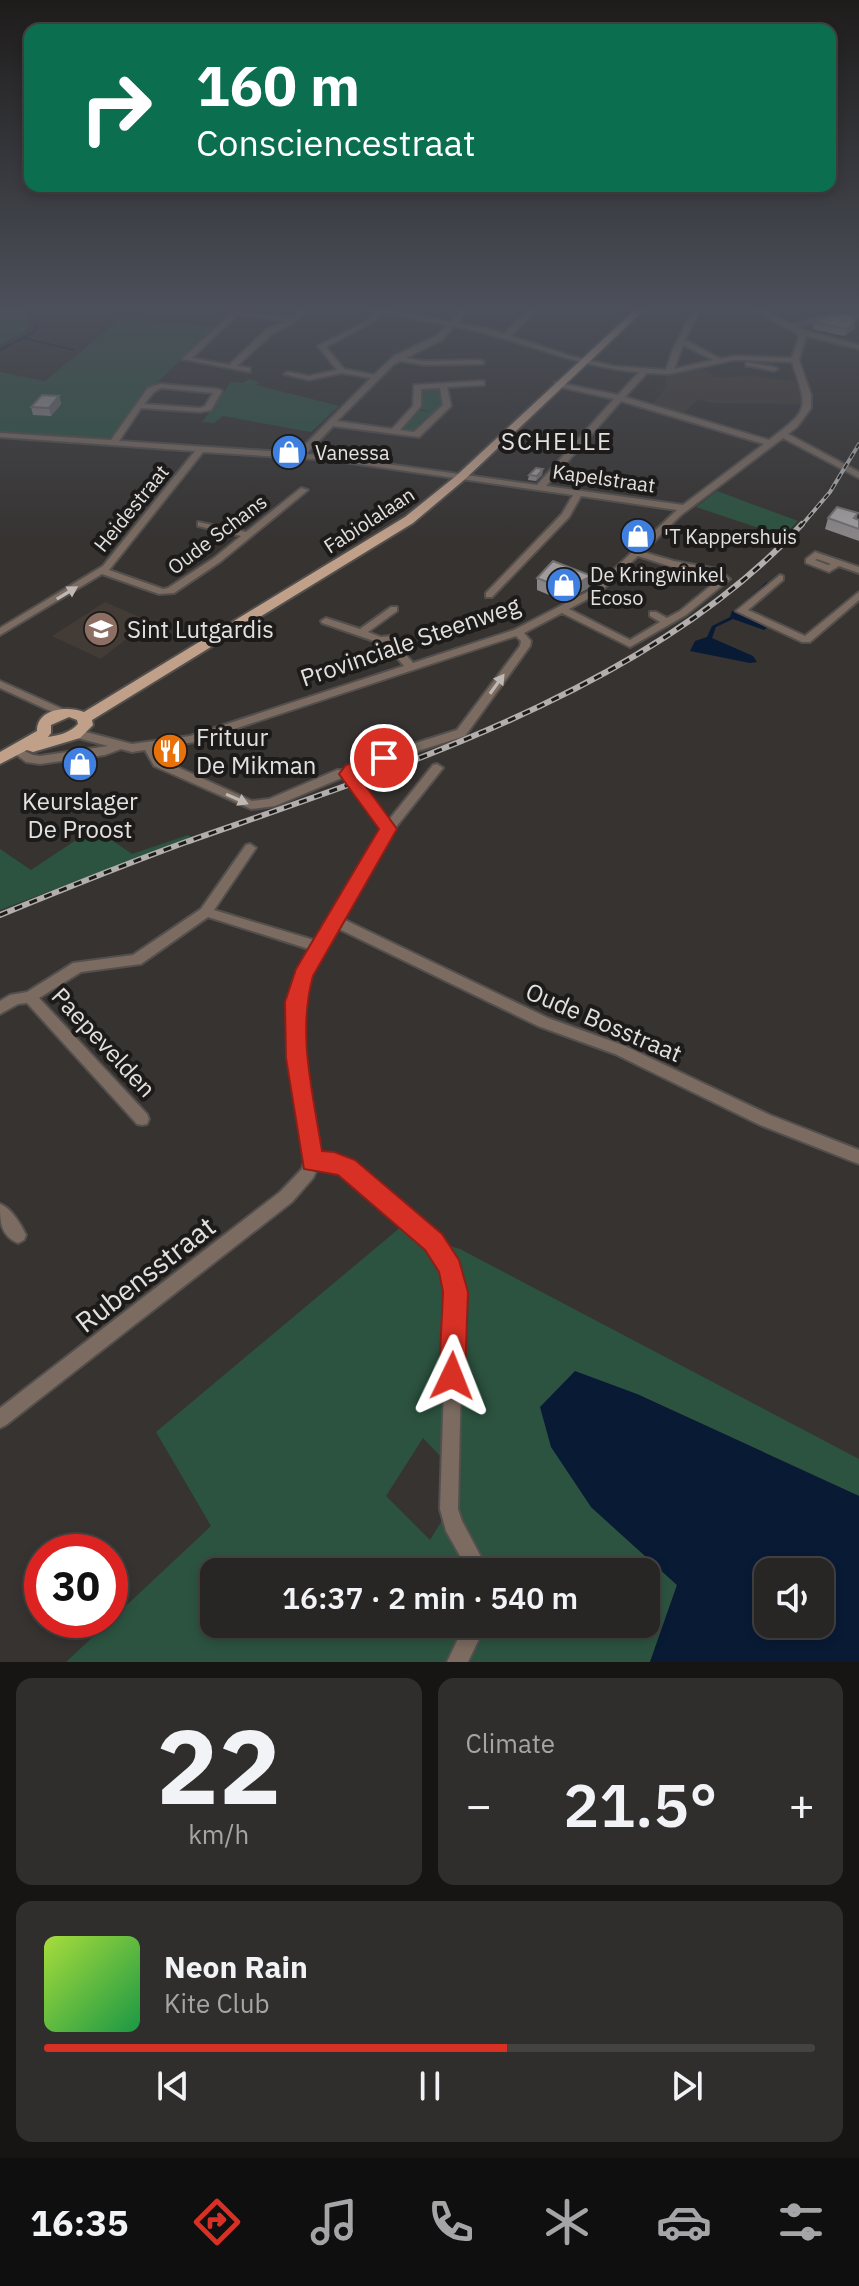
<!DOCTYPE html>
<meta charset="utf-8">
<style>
body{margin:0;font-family:"IBM Plex Sans",sans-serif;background:#302e2d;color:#f1f3f6;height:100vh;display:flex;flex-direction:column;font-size:30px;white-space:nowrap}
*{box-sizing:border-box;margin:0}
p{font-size:26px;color:#a5a5a7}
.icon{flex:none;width:44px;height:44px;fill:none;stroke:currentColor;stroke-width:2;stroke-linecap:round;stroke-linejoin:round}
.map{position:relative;height:1662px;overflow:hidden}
.panel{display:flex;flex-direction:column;gap:16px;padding:16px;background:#161514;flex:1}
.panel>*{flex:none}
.guide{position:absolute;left:24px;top:24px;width:812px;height:168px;border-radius:16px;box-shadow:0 4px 12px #0003,0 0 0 2px #444342;background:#0b6e4f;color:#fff;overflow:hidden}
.fabs{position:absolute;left:754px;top:1558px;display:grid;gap:16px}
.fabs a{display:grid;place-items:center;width:80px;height:80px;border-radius:16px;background:#282625;box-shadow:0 4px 12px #0003,0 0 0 2px #444342;font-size:40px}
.speed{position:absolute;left:24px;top:1534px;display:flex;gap:16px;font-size:40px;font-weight:700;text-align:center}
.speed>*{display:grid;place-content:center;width:104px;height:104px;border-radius:50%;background:#282625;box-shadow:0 4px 12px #0003,0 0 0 2px #444342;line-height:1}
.speed .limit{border:12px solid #d22;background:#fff;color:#111}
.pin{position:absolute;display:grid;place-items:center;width:68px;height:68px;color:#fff;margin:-34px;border:4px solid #fff;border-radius:50%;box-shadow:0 2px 8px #0007}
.me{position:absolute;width:88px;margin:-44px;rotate:2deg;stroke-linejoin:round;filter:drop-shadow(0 0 6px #0008)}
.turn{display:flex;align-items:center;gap:28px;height:168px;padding:0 40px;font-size:36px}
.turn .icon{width:104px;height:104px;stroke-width:2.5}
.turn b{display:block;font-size:56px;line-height:68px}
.big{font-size:60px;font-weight:600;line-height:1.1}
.panel .card{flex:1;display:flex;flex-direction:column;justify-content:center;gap:12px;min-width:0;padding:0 28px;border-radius:16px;background:#302e2d}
.panel .dial{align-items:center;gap:0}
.dial b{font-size:104px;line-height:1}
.song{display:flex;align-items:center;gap:24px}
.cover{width:96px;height:96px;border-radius:12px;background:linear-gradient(135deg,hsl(80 70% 55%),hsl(140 70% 35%))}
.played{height:8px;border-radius:4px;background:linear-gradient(90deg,#d93025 60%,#444342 60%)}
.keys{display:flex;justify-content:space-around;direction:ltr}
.heat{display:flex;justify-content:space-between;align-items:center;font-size:44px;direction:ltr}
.panel .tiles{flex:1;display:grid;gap:16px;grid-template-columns:1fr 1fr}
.card:last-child{grid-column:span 2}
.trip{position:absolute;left:200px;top:1558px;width:460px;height:80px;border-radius:16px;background:#282625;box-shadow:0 4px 12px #0003,0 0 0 2px #444342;font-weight:600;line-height:80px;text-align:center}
.tab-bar{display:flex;height:128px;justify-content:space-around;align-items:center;background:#100f0f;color:#a5a5a7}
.tab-bar .icon{width:56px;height:56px}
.tab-bar .selected{color:#d93025}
.tab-bar b{font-size:36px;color:#f1f3f6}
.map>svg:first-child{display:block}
.built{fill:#433b35}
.green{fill:#2c5340;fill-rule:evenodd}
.water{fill:#091a35;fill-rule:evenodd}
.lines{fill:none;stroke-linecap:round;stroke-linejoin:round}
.stream-far1{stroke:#091a35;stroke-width:2}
.stream{stroke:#091a35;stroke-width:3}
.minor-casing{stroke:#524f4d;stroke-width:4}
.major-casing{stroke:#524f4d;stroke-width:4}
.minor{fill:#7b6b60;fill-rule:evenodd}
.major{fill:#c1a08a;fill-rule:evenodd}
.rail-far1-casing{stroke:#b1aead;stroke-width:4}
.rail-casing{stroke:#b1aead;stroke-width:6}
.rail-far1{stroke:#1d1b1a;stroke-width:2;stroke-dasharray:6;stroke-linecap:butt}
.rail{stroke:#1d1b1a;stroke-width:3;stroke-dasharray:8;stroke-linecap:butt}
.wall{fill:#8a8688}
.shaded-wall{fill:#706d6f}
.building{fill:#a09c9e;stroke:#706d6f;stroke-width:2}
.oneway{fill:#bfb8b3}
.route{fill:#d93025;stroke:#8d1f18;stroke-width:2}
.labels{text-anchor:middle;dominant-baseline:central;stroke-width:8;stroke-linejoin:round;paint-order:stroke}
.far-poi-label{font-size:20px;fill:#e3e1e0;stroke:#1d1b1a;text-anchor:start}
.far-street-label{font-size:20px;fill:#e3e1e0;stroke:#1d1b1a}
.far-quarter-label{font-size:24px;letter-spacing:2px;fill:#e3e1e0;stroke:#1d1b1a}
.poi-label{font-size:24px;fill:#e3e1e0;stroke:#1d1b1a;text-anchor:start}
.street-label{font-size:24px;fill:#e3e1e0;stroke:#1d1b1a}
.near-street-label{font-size:28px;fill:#e3e1e0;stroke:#1d1b1a}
</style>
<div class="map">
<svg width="859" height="1662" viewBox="0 0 859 1662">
<rect width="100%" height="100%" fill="#363331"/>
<path class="built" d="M703,369L716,377L753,376L794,381L804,396L799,404L710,403L699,399L683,413L653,404L668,384L664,383L667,374Z
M105,602L149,621L101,659L52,636Z"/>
<path class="green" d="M0,309H24L30,323L26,331L0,344Z
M124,316L156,323L215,326L153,387L145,388L113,439L0,434V372L45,381Z
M249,379L259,382L256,385L339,406L311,432L223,416L214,423L202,422L231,382L243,383Z
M440,388L444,403L419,424L423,425L414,432L399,431L416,410L431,412L417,408L422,403L421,391Z
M717,491L798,521L783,536L696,507Z
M94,828L132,854L188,835L192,838L0,910V849L31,870Z
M408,1221L434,1242L460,1249L859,1459V1496L637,1394L591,1507L677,1585L650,1662H66L211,1526L156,1432ZM423,1438L442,1458L448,1490L449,1509L430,1540L386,1496ZM214,1572H646V1624H214Z"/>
<path class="water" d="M732,611L769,626L764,630L733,619L716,627L712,638L753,656L757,662L750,663L690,651L695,641L707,637L712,626L730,617Z
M575,1371L637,1394L859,1496V1662H650L677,1585L591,1507L551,1447L540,1407ZM768,1572H820V1624H768Z"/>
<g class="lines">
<path class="stream-far1" d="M103,309L121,316
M23,338L74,350
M0,350L34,332L41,313L34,309"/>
<path class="stream" d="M735,612L767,584"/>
<g class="minor-casing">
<path id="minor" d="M302,309H309L292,324L273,333L237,366L250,368V372L182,359L233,312L292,318ZM237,315L288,321L267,329L229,365L192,358Z
M369,309H384L450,322L462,309H469L457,323L484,328L504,334L530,309H537L511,336L570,356L613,366L666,370L673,349L694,309H700L685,340L721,359L734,356L792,358L799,337L797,333L751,309H760L792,325L821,316L859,314V318L822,320L797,328L859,345V349L806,336L799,360L811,395V408L797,427L788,434L859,472V478L783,438L681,515L643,552L674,561L717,569L730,579L686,615L630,647L562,613L524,633L531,641L530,646L465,736L364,768L355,775L388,821L433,765L437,764L443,768L392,832L343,919L548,1018L625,1046L770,1115L859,1150V1164L760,1125L615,1054L538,1026L337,928L311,976L303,1002L302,1030L319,1155H334L352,1162L418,1217L446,1249L458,1273L463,1292L458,1509L462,1521L489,1572H469L446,1531L440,1509L447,1292C433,1237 382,1207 342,1172L334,1169H317L313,1178L292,1202L6,1425L0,1428V1408L280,1192L302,1169L304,1162L288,1030L289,1002L297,975L312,950L208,917L141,964L81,972L39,998L147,1114L149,1119L147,1124L142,1125L137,1124L27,1003L18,1004L0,1014V1001L10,995L27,992L73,963L133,955L201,909L246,845L250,844L256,848L214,910L317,941L382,829L344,777L275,806L251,809L154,766L145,750L132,752L121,749L105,755L40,764L26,762L14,753L16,750L20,749L33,755L40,756L108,746L74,737L72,734L78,730L132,744L190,736L404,666L384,642H377L322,623L321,621L326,618L360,629L391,607H397V611L368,632L381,637L390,636L413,663L514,630L593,589L677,510L581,496L569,517L492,597H486V593L562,514L573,495L330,460L203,452L109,570L163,589L168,588L214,558L241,536L198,526V522L246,532L301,488L308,490L220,562L174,593L159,594L102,574L0,635V628L103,566L195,451L0,437V433L111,440L148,388L160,384L218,389L222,391L211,410L200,412L141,408L119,441L297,453L371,378L342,373L309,380L284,374L288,372L309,376L337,370L318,346L365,322L376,312ZM383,313L447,325L436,336L394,356L374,375L344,369L326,347L369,324ZM454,326C518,338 573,367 639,372L618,395L555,382V386L614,399L537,485L330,456L306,454L333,426L419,437L451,406L447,387L484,385V381H481L414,385L413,406L392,429L337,421L393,365L400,361L424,365L483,364L484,362L480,360L424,361L406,358L442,340ZM683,345L713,360L674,369ZM734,360L792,362C808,410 810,409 769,440L625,397L647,373L669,374ZM161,388L213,393L205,406L200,408L144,404L154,392ZM440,388L443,405L414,432L400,430L421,406V389ZM621,401L764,444L683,505L546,486ZM638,556L672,567L711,573L719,579L680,611L667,618L656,612H650V616L660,622L630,640L569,609L599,593ZM516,636L521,641L520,646L457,730L356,762L346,770H337L269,799L252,801L162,760L155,748L195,742Z
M746,362L774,367L778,369L774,371L749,366H746Z
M815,552L859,567V573L839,566L829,572L806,563V559ZM817,559L831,564L828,565L815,560Z
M780,575L783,576V580L748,610L805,636L859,592V600L810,642H802L736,611Z
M0,681L67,711L68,713L67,715H59L0,688Z
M0,1204C11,1208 21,1224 26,1235L24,1240L18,1243C0,1235 0,1221 0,1204Z
M465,1624H486L468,1662H447Z"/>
</g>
<g class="major-casing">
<path id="major" d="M636,309H645L464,480L413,523L92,720L93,725L80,738L33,752L27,750L0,764V752L37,731C37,708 68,706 84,712L405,517L456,476ZM69,717L77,720L78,724C70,733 59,735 48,737L51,733V725Z"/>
</g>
<use href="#minor" class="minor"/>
<use href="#major" class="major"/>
<g class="rail-far1-casing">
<path id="rail-far1" d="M801,526L830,492L859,444"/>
</g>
<g class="rail-casing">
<path id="rail" d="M0,915C61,890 123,865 186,842C391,770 652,689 802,524"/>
</g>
<use href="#rail-far1" class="rail-far1"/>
<use href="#rail" class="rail"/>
</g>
<path class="wall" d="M814,322L854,329L844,336L812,329Z
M59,396L61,404L51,416L33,415L31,407Z
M543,469L542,475L536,481L528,480L529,475Z
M858,513L856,519L859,520V541L825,529L828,518Z
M537,578L591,587L564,601L537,590Z"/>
<path class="shaded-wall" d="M855,321L854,329L844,336L846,329Z
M59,396L61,404L51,416L49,408Z
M543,469L542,475L536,481L537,476Z
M592,576L591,587L564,601L565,589Z"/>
<path class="building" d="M849,314L855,321L846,329L814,322L830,315Z
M42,395L59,396L49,408L31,407Z
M536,468L543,469L537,476L529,475Z
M837,507L858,513L854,518L859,520V529L828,518Z
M553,561L592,576L565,589L537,578Z"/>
<defs><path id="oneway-solid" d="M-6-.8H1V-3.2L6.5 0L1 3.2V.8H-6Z" transform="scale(2)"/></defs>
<g class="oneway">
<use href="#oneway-solid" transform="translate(67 593) rotate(-31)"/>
<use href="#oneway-solid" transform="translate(497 684) rotate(-54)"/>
<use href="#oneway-solid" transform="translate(237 799) rotate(24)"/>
</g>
<linearGradient id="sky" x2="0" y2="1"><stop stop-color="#1e1c1b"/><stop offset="0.57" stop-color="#4c505a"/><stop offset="1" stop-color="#4c505a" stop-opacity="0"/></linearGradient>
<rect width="859" height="542" fill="url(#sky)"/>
<path class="route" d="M384,752L393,758L390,762L357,774L397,829L313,976C297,1033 313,1094 322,1151L334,1152L355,1160L442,1234L459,1260L468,1292L465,1376L461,1385L452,1389L443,1385L439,1376L443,1292L439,1272L425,1250L338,1175L304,1169L286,1058L285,1002L296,969L379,829L339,774L346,765Z"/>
<defs>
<g id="shop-disc" transform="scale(1.8)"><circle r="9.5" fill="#3f7fe0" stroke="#1d1b1a"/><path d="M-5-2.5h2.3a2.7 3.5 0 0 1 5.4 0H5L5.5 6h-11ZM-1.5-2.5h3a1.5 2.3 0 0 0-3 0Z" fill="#fff"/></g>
<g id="school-disc" transform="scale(1.8)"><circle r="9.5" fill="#8d6e63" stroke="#1d1b1a"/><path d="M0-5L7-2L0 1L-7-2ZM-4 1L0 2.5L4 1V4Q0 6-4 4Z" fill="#fff"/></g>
<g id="restaurant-disc" transform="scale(1.8)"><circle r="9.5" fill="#e8710a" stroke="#1d1b1a"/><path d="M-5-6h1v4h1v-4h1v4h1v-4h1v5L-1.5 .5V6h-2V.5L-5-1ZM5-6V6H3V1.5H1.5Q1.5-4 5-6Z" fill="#fff"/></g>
</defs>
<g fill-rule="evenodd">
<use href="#shop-disc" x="289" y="452"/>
<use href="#shop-disc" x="638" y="536"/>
<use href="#shop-disc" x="564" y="585"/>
<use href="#school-disc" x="101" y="629"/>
<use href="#restaurant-disc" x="170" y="751"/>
<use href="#shop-disc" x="80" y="764"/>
</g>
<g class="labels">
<g class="far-poi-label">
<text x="315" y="452">Vanessa</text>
<text x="664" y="536">'T Kappershuis</text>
<text x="590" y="574">De Kringwinkel<tspan x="590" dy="23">Ecoso</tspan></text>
</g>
<g class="far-street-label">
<text transform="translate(604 478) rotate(8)">Kapelstraat</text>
<text transform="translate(131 508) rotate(-51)">Heidestraat</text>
<text transform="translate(369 520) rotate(-33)">Fabiolalaan</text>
<text transform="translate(217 534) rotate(-37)">Oude Schans</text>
</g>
<g class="far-quarter-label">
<text x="557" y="441">SCHELLE</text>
</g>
<g class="poi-label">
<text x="127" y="629">Sint Lutgardis</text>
<text x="196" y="737">Frituur<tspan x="196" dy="28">De Mikman</tspan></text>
<text x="80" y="801" text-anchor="middle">Keurslager<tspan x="80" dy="28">De Proost</tspan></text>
</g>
<g class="street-label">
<text transform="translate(410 641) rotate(-19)">Provinciale Steenweg</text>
<text transform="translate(604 1022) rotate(23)">Oude Bosstraat</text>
<text transform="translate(104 1042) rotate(47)">Paepevelden</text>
</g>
<g class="near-street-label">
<text transform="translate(145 1274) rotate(-38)">Rubensstraat</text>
</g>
</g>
</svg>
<div class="fabs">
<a><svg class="icon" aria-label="sound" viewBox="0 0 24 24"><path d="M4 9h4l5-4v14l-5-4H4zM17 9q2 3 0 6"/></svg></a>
</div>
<div class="speed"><div class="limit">30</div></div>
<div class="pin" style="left:384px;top:758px;background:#d93025"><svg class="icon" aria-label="arrive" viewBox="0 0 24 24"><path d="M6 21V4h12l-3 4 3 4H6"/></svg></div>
<svg class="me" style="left:452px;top:1376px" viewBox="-20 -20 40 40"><path d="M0-17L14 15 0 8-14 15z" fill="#d93025" stroke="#fff" stroke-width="4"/></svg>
<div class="trip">16:37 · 2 min · 540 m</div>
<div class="guide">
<div class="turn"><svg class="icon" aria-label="right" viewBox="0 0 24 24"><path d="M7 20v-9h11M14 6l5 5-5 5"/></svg><div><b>160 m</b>Consciencestraat</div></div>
</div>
</div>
<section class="panel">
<div class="tiles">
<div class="card dial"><b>22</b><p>km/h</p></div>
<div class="card"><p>Climate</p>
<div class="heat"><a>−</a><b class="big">21.5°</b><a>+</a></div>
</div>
<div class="card">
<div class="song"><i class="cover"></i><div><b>Neon Rain</b><p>Kite Club</p></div></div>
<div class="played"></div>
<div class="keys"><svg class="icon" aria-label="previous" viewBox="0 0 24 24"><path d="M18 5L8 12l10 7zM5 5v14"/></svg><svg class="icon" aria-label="pause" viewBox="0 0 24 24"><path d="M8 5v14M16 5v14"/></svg><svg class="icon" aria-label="next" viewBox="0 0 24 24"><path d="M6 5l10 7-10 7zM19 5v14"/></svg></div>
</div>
</div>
</section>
<nav class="tab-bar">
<b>16:35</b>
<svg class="icon selected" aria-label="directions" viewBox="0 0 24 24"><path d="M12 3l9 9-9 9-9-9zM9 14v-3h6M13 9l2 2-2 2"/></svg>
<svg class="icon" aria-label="music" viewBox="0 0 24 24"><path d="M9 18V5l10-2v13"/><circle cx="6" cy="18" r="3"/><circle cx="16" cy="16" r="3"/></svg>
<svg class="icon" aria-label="phone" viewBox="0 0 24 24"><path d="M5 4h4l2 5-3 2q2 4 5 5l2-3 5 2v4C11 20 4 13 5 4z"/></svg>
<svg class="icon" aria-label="climate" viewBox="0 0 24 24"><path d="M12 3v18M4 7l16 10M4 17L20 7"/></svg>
<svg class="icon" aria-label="car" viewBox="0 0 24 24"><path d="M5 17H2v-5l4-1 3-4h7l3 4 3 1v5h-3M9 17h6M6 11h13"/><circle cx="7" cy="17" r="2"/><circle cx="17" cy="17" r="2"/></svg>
<svg class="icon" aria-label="filters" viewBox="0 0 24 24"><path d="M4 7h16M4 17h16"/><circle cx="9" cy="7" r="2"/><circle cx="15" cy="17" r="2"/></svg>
</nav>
